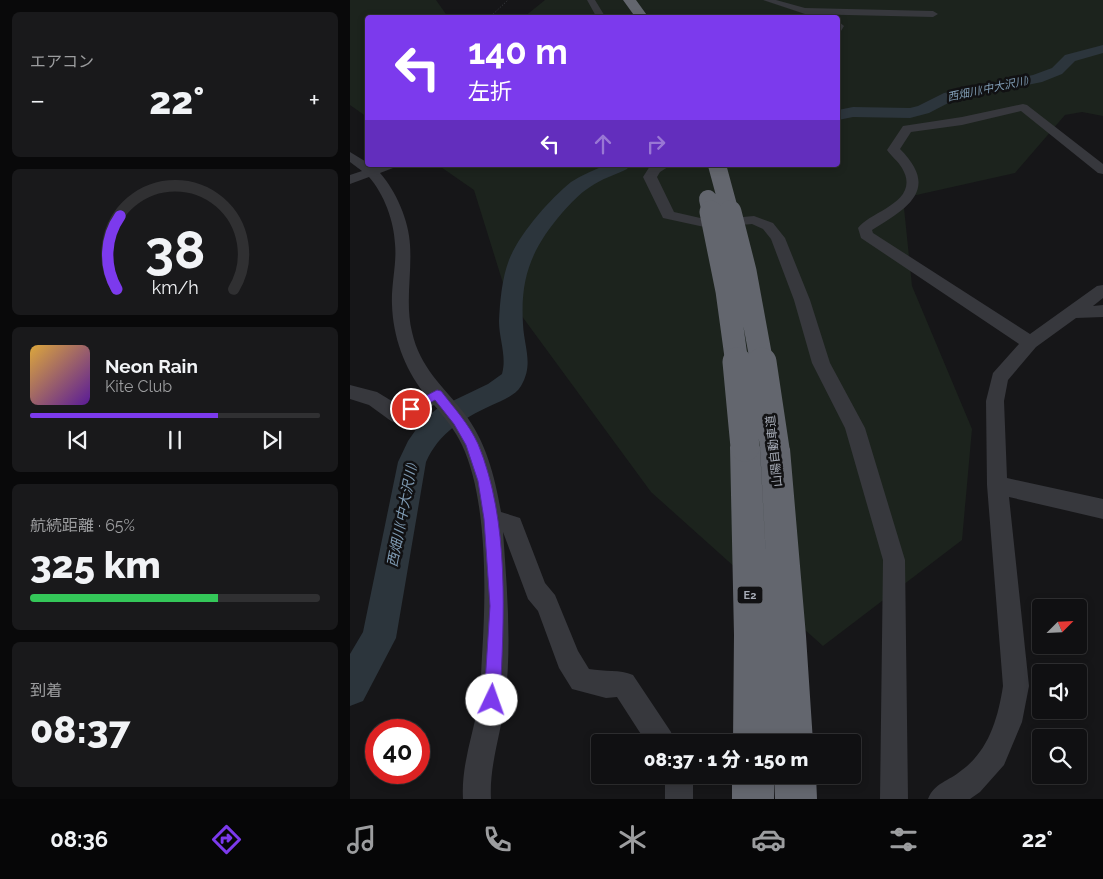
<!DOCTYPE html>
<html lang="ja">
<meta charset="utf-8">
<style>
body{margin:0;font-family:Raleway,"Noto Sans JP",sans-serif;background:#19191b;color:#f1f3f6;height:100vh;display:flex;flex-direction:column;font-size:19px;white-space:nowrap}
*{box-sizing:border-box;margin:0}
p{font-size:16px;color:#9c9d9f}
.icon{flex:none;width:28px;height:28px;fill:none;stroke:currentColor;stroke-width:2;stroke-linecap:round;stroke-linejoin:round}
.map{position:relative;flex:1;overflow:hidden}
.drawer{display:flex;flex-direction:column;gap:12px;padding:12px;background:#09090a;width:350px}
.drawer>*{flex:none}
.hud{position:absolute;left:15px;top:15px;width:475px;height:152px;border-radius:5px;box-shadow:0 2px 8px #0003,0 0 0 1px #303032;background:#7c3aed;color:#fff;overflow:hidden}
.needle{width:32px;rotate:66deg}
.buttons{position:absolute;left:682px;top:599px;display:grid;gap:10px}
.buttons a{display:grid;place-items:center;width:55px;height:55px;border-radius:5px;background:#101012;box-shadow:0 2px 8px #0003,0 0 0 1px #303032;font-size:25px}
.speed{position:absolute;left:15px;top:719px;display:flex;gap:10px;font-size:25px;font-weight:700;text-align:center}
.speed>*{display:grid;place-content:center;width:65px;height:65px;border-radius:50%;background:#101012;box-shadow:0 2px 8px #0003,0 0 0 1px #303032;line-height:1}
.speed .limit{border:8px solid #d22;background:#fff;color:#111}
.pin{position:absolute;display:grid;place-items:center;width:42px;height:42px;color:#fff;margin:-21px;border:2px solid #fff;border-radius:50%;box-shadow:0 1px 5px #0007}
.me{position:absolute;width:55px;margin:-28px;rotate:3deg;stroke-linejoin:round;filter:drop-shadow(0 0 4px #0008)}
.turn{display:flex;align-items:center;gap:18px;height:105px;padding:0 20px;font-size:22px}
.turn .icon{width:65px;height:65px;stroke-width:2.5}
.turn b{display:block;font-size:35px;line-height:42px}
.lanes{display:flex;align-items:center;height:48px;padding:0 20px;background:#0003;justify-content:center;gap:25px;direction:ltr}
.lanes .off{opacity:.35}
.big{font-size:38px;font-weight:800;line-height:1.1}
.drawer .widget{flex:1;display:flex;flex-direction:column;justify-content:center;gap:8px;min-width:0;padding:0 18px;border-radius:8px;background:#19191b}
.drawer .dial{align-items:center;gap:0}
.dial svg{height:130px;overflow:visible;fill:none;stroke:#303032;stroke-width:7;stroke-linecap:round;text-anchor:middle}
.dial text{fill:#f1f3f6;stroke:none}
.song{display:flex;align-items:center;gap:15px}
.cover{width:60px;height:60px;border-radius:8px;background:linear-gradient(135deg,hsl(40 70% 55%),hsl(270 70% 35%))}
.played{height:5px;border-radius:2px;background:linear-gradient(90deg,#7c3aed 65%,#303032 65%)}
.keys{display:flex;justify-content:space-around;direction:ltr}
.heat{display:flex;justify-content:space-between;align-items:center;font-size:28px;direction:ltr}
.charge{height:8px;border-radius:4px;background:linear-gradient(90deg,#34c759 65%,#303032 0)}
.trip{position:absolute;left:241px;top:734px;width:270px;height:50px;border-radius:5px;background:#101012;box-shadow:0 2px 8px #0003,0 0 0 1px #303032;font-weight:800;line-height:50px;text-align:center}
.menu{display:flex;height:80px;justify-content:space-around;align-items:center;background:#060607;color:#9c9d9f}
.menu .icon{width:35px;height:35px}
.menu .current{color:#7c3aed}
.menu b{font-size:22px;color:#f1f3f6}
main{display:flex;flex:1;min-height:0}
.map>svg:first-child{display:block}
.green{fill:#1c231d}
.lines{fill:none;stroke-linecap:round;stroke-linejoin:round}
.river{fill:#2c353c;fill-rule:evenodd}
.path{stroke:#3d3f44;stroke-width:1;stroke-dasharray:1 2;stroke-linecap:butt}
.minor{fill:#37383d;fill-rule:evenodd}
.highway{fill:#63666e;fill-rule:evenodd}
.highway-bridge-far2{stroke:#63666e;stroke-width:18}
.highway-bridge-far1{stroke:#63666e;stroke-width:23}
.highway-bridge{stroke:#63666e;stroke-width:29}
.route{fill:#7c3aed;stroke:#51269a}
.labels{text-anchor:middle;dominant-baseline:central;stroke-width:5;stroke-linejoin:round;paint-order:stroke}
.far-water-label{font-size:11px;font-style:italic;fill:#7f9bb3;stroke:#111113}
.shield{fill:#111113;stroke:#7b7e86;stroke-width:1}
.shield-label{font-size:11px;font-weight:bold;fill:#a8adb8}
.street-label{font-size:12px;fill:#a8adb8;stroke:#111113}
.water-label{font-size:14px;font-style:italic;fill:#7f9bb3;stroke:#111113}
</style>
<main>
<section class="drawer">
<div class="widget"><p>エアコン</p>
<div class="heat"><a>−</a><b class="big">22°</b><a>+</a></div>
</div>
<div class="widget dial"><svg viewBox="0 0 100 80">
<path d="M14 69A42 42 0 1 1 86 69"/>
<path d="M14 69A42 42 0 0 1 16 24" stroke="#7c3aed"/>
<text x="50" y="56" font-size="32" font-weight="700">38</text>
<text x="50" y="72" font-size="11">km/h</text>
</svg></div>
<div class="widget">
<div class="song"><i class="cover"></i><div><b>Neon Rain</b><p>Kite Club</p></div></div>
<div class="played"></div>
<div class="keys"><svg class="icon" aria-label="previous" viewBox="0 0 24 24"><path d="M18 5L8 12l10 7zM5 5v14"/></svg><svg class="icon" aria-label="pause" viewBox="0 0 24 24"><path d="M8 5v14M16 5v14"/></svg><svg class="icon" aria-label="next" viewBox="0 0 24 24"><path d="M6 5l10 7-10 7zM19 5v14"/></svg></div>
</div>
<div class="widget"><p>航続距離 · 65%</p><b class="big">325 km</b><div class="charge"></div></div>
<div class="widget"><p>到着</p><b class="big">08:37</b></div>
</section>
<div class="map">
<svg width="753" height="799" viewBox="0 0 753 799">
<rect width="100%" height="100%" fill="#161618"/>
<path class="green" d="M0,0H86L98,17L18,18L17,117L0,105Z
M195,0H753V116L732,112L715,115L665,173L553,198L562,286L622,429L612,540L473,646L301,492L157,296L124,190L88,165H488V18L174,17Z"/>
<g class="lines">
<path class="river" d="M753,45V53L725,61L712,74L692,82L604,100L579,113L560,118L503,117L488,120V110L503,107L560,108L568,106L594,93L683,75L702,68L715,55Z
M256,165H280L277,169C265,175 251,179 240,187C229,194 221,203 212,213C182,248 170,277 173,324C174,347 184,364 171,386C165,396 151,401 140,406C112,419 89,433 76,462L46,638L13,701L0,706V654L13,632L48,462L58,441L72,421L88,408L138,384L152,374C157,356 149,339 149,321C150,301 152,278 159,260C169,234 200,199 221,182C232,175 244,170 256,165Z"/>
<path class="path" d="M139,18L158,0"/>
<path class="minor" d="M237,0H245L256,18H247Z
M413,0H426L455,8L583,11L588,14L583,17L455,14Z
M488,21L494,26L491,31L488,32Z
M673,104L677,105L753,164V174L748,173L671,111L612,125L561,132L550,149C590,189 558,208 522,230L523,233L680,334L747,286L753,285V298L743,306L753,305V317L726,318L686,347L658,380L654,401L657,478L753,499V519L659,497L679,686L672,722L654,765L630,792L620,799H578C585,782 598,782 612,770C639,750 648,718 653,686L637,485L636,401L643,373L669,344L511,238L508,228C520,211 572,202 552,168C548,161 541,156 537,150L553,126L612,117Z
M0,152L18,163V165H44L43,168L30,173C46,191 59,221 60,245C62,274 55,303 62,332C70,368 93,386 114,413C136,441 145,477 151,512L170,518L195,583L205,595L228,651L239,669C254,672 270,669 283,675L321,732L324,742H296L267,697L256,698L222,689L209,668L188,611L178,599L153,532C157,588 162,645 155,701C151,734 139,766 141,799H113C111,766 123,734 129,702C131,687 131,671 132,656C136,596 138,500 112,445C105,430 95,418 84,405L48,424L41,421L19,405L0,399V385L27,392L50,406L74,393C54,368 43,336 42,305C41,284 47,264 45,244C44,221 34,194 19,177L0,184V175L12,171L0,162Z
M304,165H321L310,172L307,177L324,212L359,220L404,216L423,223L435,238L460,300L480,363L515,428L555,560L558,799H530L533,560L495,428L462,363L444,300L421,239L413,229L402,224L359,228L313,218L293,177L300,166Z
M315,775H343V799H315Z"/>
<path class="highway" d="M273,0H286L299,18H286Z
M395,435L405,438L410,447L417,576L410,449L415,440L425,437L435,440L440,449L456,636L463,742H383L384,635L380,447L385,438Z
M382,775H424V799H382Z
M424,775H466L467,799H425Z"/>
<path class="highway-bridge-far2" d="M367,165L380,213
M358,199L361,213"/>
<path class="highway-bridge-far1" d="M361,212L377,291L387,364
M380,212L395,271L412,364"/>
<path class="highway-bridge" d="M387,362L395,447
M412,362L425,449"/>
</g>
<path class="route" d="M87,390L91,391C104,408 119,424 128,444C160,521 154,618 150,700L148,706L142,708L136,706L134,700L140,606L134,519L128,481L116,445L104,424L85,400L61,413L55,409L57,406Z"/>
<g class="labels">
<g class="far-water-label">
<text transform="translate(638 89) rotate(-12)">西畑川(中大沢川)</text>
</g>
<rect class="shield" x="387.5" y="586.5" width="25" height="17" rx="4"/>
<g class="shield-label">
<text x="400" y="595">E2</text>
</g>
<g class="street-label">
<text transform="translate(424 451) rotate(-96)">山陽自動車道</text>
</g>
<g class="water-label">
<text transform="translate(52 515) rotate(-79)">西畑川(中大沢川)</text>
</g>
</g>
</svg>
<div class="buttons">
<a><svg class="needle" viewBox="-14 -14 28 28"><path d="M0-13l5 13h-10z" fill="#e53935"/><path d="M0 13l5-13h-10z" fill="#9c9d9f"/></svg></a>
<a><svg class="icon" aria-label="sound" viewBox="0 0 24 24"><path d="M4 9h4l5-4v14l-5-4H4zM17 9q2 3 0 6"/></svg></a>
<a><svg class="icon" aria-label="search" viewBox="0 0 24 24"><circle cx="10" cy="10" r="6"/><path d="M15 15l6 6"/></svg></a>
</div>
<div class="speed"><div class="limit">40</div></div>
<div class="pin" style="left:61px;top:409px;background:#d93025"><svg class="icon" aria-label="arrive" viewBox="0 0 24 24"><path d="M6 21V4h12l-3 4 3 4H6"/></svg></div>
<svg class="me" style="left:142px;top:700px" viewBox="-20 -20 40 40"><circle r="19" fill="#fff"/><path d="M0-13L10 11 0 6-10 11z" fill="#7c3aed"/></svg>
<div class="trip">08:37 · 1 分 · 150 m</div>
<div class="hud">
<div class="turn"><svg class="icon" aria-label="left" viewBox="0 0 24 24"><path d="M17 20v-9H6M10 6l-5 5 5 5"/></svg><div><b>140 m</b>左折</div></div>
<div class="lanes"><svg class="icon" aria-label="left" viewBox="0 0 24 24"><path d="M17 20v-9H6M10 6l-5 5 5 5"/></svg><svg class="icon off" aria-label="ahead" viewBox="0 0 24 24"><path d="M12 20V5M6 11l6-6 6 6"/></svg><svg class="icon off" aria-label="right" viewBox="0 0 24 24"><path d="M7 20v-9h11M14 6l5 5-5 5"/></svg></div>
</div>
</div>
</main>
<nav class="menu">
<b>08:36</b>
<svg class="icon current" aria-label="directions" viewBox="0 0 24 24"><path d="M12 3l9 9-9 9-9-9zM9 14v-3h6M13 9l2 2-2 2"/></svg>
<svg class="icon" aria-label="music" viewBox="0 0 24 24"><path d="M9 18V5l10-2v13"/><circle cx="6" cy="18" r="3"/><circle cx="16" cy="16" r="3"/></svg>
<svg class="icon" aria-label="phone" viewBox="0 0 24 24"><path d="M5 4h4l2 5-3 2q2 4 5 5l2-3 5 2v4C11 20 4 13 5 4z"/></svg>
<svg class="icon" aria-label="climate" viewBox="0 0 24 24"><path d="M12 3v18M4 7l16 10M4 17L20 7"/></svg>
<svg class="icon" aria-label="car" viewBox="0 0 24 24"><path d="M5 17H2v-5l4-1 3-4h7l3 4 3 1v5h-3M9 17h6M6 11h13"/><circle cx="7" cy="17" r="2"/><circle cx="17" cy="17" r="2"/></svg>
<svg class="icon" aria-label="filters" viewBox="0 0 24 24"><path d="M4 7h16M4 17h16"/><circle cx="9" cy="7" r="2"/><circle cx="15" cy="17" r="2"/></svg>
<b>22°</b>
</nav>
